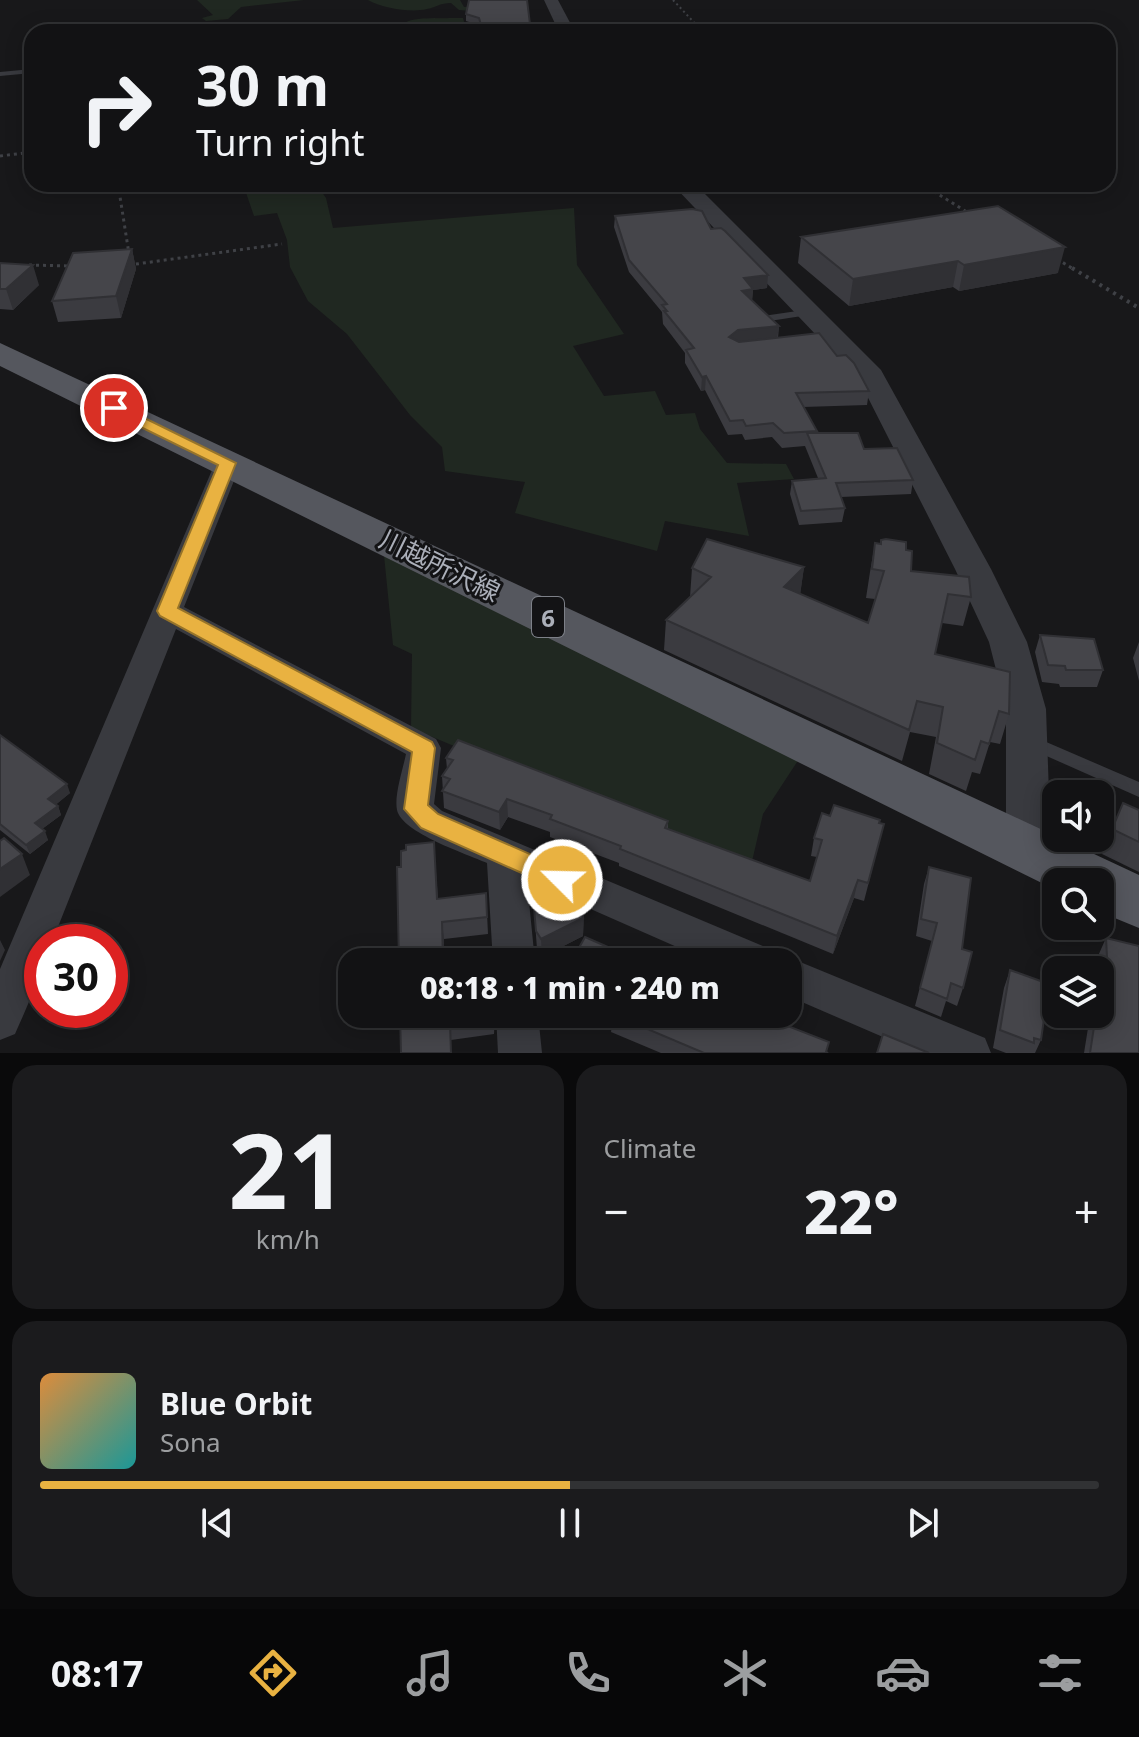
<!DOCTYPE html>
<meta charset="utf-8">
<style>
body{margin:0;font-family:"Noto Sans","Noto Sans JP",sans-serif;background:#1b1b1d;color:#f1f3f6;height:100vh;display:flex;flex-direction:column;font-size:30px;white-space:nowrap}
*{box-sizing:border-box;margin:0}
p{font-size:26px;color:#9c9ea0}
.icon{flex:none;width:44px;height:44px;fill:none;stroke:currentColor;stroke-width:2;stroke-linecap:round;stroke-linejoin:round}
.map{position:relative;height:1053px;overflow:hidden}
.side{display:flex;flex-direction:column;gap:12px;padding:12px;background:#0a0a0b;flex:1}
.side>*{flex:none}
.hud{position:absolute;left:24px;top:24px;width:1092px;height:168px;border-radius:24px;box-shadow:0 4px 20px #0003,0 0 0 2px #313234;background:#121214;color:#f1f3f6;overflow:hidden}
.buttons{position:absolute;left:1042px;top:780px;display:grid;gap:16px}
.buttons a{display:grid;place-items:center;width:72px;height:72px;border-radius:16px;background:#121214;box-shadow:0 4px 20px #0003,0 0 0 2px #313234;font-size:40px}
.speed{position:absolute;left:24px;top:924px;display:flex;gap:16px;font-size:40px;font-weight:700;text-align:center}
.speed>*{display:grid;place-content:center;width:104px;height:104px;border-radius:50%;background:#121214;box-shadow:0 4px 20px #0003,0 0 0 2px #313234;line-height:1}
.speed .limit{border:12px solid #d22;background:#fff;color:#111}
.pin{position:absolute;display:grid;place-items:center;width:68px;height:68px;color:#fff;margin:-34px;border:4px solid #fff;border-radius:50%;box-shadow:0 2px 8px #0007}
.me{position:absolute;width:88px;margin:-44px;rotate:293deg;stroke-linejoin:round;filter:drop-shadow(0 0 6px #0008)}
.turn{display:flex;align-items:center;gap:28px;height:168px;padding:0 40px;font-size:36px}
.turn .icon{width:104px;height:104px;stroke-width:2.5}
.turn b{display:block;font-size:56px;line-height:68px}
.big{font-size:60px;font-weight:800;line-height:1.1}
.side .card{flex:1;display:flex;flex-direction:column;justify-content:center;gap:12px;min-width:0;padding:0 28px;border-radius:24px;background:#1b1b1d}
.side .dial{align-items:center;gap:0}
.dial b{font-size:104px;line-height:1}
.song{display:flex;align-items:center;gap:24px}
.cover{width:96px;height:96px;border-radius:12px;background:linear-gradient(135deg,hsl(30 70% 55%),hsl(180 70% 35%))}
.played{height:8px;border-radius:4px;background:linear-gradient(90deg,#e9b241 50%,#313234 50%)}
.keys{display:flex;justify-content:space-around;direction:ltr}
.heat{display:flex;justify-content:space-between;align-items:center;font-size:44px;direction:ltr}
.side .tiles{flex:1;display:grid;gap:12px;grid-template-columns:1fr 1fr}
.card:last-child{grid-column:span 2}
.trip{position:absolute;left:338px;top:948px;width:464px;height:80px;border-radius:24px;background:#121214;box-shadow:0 4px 20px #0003,0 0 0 2px #313234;font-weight:800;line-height:80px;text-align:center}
.tabs{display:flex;height:128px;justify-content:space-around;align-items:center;background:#070708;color:#9c9ea0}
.tabs .icon{width:56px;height:56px}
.tabs .active{color:#e9b241}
.tabs b{font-size:36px;color:#f1f3f6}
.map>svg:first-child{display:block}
.green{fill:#202821}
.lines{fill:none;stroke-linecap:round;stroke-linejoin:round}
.path-far2{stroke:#3f4146;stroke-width:2;stroke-dasharray:2 3;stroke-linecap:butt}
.path-far1{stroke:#3f4146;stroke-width:3;stroke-dasharray:3 4;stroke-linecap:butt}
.path{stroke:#3f4146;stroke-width:4;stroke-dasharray:3 5;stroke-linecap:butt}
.service{fill:#393a3f;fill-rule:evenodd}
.minor{fill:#393a3f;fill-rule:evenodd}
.tertiary{fill:#393a3f;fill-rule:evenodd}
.primary{fill:#55575e;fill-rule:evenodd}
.wall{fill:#3b3b40}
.shaded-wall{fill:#303034}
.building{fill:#45454a;stroke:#303034;stroke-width:2}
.route{fill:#e9b241;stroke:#97742a;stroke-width:2}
.labels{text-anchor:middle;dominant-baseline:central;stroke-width:6;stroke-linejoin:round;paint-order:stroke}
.shield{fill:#131315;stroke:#7d8088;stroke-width:2}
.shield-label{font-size:24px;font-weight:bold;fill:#abafb9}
.street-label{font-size:26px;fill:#abafb9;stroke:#131315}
</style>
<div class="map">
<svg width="1139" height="1053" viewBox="0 0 1139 1053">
<rect width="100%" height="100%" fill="#18181a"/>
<path class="green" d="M197,0H304L241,7L228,19L206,21L202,18L213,15Z
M368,0H460L464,7H472L471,11L459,10L451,3C440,3 437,7 427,9C411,13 382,8 368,0Z
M450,18H463L465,25L491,26L503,32H393C405,15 430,19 450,18Z
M243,184H316L326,198L333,228L574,208L577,265L624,334L573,346L604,396L655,391L666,415L695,413L700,429L727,463L786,464L794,479L737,483L749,536L665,521L657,551L515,513L525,482L445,471L442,447L410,415L347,334L308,301L290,267L287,240L277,213L254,216Z
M384,555L799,759L763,814L750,870L411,728L412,654L393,645Z"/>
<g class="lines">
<path class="path-far2" d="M673,0L703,32"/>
<path class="path-far1" d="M0,156L32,152
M118,184L129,254
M922,184L970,214
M1057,259L1075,270
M29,265L71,266
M129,265L282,244"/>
<path class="path" d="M1072,268L1139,308"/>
<path class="service" d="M32,69V73L0,76V72Z
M811,309L815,310V314L763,322L758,319L763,316Z
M1030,735L1139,782V797L1024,746L1021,741L1024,736Z"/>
<path class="minor" d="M228,455L237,457L241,463L184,607L436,739L441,748L434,804L442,811L770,949L776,962L788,957L985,1038L991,1053H920L788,996V962H711L527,881L535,962H493L487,863C467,854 402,833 397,810C394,795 403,769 406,754L176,629L52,942H42C42,977 29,1002 15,1034L0,1040V969L215,463L219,457Z
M496,1014H538L542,1053H498Z"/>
<path class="tertiary" d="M544,0H558L575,32H559Z
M672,184H695L881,370L991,569L1027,642L1046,709L1050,822L1036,858L1020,864L1004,858L997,845L1006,822V709L989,642L955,569L859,380Z"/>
<path class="primary" d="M0,343L1139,875V928L1100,912V882H1056V890L0,366Z"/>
</g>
<path class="wall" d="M466,14L530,24L541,31L556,32H481L479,25L466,21Z
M615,216L711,229L768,275L767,288L753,290L752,300L779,326L778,338L837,356L869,391L867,405L803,407L817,431V433L864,449L913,480L911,494L841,497L845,508L842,522L799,525L790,494L792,481L818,478L805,446L782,448L772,437L745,440L742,434L728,435L705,390L701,391L685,363V353L663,324L662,312L629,272L614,227Z
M801,237L1058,273L959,291L953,287L849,306L798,263Z
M132,249L136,269L121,318L58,322L52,301Z
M0,263L39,285L13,310L0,309Z
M881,540L906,550L911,571L971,597L963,626L942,623L935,654L1009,714L1000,744L990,742L980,774L972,772L966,791L929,774L936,737L910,732L902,761L664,650L666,620L690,597L692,568L804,567L800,594L868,623L875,599L866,598L870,572L875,543L880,544Z
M1040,635L1103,670L1097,687H1060L1059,684L1042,682L1035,652Z
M1139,642V681L1133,658Z
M0,735L70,793L56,804L58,806L61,815L42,829L48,840L30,854L0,830Z
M446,758L668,821V829L810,881L817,857L811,856L814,838L830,816L884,824L864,901L854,898L833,954L619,866V863L550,837V832L508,817L500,830L444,808L442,776L447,769Z
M1123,803L1139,810V872L1102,854Z
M406,850L435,858L438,899L486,893L488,934L444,939V960L399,962L401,867Z
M929,867L962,949L963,988L957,1006L946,1001L941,1017L915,1006L932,941L916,936L924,884Z
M561,892L584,908L583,936L542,957L537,949L533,896Z
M1106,938L1139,1053H1084L1088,1028L1095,1014H1100V970H1098V956Z
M1010,970L1041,1040L1035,1053H1006L993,1048L1004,988Z
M400,1014H495L494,1034L451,1040Z
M585,1014H749L788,1018L786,1026L828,1053H661L611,1032L612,1025Z"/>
<path class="shaded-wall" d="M1065,247L1058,273L959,291L964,265Z
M132,249L136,269L121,318L116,296Z
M958,261L953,287L849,306L853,279Z
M33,265L39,285L13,310L6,289Z
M768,275L767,288L753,290L752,302L740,303L744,278Z
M779,326L777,339L737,343L729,337L738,330Z
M706,376L705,390L701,391L702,377Z
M804,567L800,596L784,587Z
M67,784L70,793L52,808L48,799Z
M507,799L508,817L500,830L499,812Z
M58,806L61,815L38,832L35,823Z
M45,831L48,840L30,854L26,845Z
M22,854L30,875L0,897V869Z
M858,880L854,898L833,954L837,936Z
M584,908L583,936L542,957L541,939L578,911Z
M442,922L444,939V962H443Z
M0,940L5,950L0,961Z"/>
<path class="building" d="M469,0H527L530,24H538L541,31L556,30V32H483L479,18L466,14Z
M998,206L1065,247L964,265L958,261L853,279L801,237Z
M692,209L702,211L711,229L721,228L725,231L768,275L744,278L753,289L742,291L779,326L738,330L729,337L739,342L819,333L837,356L846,355L854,363L869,391L796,393L817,431L784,433L773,423L746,426L743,420L730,421L706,376L702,377L686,350L694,348L664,311H667L662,305L667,304L629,260L615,216Z
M132,249L116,296L52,301L73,253Z
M0,263L33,265L6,289H0Z
M807,433H858L864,449L897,448L913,480L836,483L845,508L801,511L792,481L826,478Z
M707,539L804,567L784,587L868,623L884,571L872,569L875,543L881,544V540L886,539L906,542V550L912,551L911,571L969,577L971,597L948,594L935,654L1010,672L1009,714L999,711L989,744L981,741L975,760L937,743L943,707L917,701L909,730L666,620L711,577L692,568Z
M1040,635L1094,639L1103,670H1066L1065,666L1048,665Z
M0,735L67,784L48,799L58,806L35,823L45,831L26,845L0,824Z
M458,740L668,821L665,828L810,881L822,840L814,838L822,813L830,816L834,805L880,820L879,823L884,824L868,883L858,880L837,936L620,849L621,846L550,819L552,815L507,799L499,812L442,791L450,779L442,776L453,760L446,758Z
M1123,803L1139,810V842L1112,829Z
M4,838L22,854L0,869V841Z
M434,842L437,899L486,893L487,917L442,922L443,960H448V962H399L397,867H401V851L406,850V845Z
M929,867L971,878L962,949L972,952L963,988L951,983L947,999L920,988L937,923L921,919Z
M556,884L561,892L570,888L584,908L578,911L583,918L541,939L536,931L533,896Z
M585,937L642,962H571Z
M1106,938L1139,946V1053H1090L1096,1014H1100V1011L1110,1015Z
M1010,970L1049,984L1041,1040L1034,1038V1043L1000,1030Z
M400,1014H493V1018L450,1023L451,1053H401Z
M612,1014H749L752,1015V1014H778L788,1018L785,1025L829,1042L826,1052L828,1053H704Z
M883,1034L929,1053H877Z"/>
<path class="route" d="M114,403L236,463L178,608L432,742L435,748L428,805L438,814L571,872L574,880L571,887L562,890L553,887L421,828L404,809L412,752L160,616L157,611L218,465L108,411L106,408Z"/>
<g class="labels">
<rect class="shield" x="532" y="597" width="32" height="40" rx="6"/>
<g class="shield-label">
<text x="548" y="617">6</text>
</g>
<g class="street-label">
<text transform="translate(440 565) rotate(26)">川越所沢線</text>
</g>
</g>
</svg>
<div class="buttons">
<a><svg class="icon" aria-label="sound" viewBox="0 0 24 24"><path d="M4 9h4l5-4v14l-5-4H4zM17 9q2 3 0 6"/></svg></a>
<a><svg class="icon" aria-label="search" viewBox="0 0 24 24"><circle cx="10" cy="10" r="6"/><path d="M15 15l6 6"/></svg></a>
<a><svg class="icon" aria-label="layers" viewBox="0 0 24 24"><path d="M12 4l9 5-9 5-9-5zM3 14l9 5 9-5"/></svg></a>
</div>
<div class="speed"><div class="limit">30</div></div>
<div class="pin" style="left:114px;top:408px;background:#d93025"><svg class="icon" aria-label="arrive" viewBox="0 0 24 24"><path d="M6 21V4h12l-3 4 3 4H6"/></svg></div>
<svg class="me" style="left:562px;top:880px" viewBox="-20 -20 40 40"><circle r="17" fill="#e9b241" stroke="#fff" stroke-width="3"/><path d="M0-11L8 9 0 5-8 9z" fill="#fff"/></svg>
<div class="trip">08:18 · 1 min · 240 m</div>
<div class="hud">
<div class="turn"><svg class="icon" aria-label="right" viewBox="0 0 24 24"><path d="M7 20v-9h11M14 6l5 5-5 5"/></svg><div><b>30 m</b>Turn right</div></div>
</div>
</div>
<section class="side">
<div class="tiles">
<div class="card dial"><b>21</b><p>km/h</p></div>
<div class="card"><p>Climate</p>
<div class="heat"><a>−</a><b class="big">22°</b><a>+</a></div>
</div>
<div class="card">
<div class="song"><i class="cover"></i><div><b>Blue Orbit</b><p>Sona</p></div></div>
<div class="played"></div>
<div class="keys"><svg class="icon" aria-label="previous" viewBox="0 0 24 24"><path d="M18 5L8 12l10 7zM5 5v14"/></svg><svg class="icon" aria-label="pause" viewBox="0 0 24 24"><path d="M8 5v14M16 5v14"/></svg><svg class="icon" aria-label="next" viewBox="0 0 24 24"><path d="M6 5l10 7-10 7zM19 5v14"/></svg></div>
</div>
</div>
</section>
<nav class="tabs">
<b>08:17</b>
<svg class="icon active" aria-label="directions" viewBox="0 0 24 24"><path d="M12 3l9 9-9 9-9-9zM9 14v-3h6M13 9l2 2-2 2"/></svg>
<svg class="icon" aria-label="music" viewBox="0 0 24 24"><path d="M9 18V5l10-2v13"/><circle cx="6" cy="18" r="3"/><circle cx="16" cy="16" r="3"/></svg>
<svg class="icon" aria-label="phone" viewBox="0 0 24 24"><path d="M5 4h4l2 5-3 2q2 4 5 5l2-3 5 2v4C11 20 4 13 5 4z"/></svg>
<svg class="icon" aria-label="climate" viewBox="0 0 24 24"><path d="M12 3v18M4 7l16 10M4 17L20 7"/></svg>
<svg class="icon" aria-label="car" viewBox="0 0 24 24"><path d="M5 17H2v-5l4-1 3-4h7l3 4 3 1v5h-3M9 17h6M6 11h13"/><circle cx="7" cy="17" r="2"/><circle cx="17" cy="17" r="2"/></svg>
<svg class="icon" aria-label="filters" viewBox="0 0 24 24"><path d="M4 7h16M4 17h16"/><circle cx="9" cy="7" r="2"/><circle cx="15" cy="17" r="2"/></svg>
</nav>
